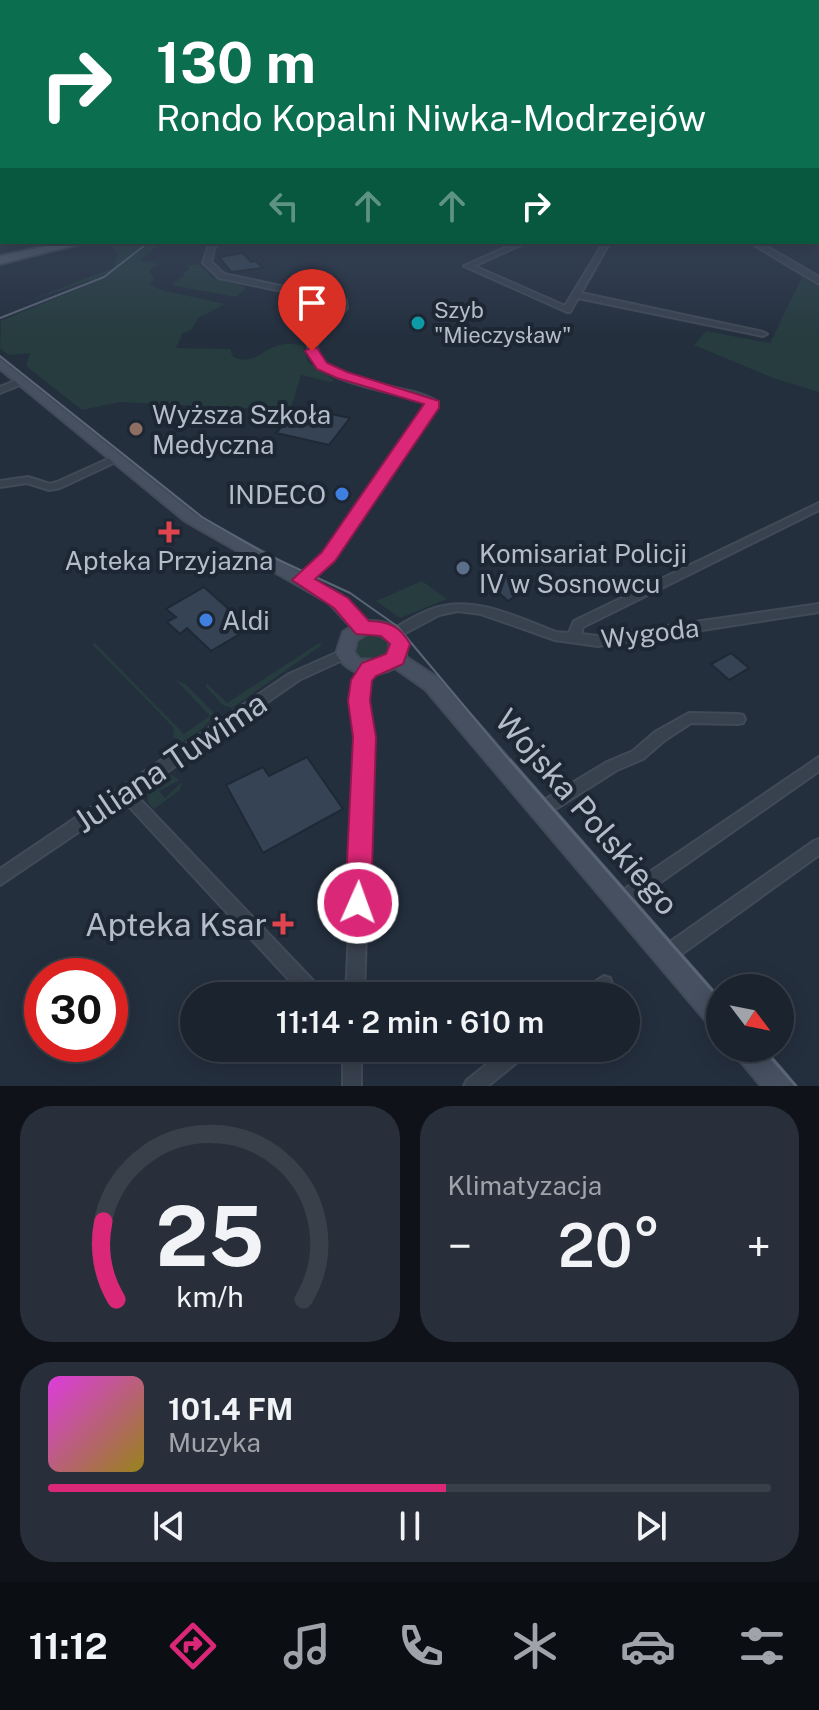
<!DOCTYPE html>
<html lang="pl">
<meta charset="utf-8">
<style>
body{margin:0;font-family:"Public Sans",sans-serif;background:#282f3a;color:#f1f3f6;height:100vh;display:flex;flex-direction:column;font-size:30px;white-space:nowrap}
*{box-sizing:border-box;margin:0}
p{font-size:26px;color:#a0a4aa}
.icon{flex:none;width:44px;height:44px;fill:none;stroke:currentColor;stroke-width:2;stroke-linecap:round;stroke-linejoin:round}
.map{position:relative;height:1086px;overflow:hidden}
.sheet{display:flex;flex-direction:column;gap:20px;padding:20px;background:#0f1319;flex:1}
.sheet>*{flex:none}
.banner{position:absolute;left:0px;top:0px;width:820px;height:244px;box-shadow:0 4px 20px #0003,0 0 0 2px #39404a;background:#0b6e4f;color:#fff;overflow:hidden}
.needle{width:52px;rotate:122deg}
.fabs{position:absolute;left:706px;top:974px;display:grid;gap:16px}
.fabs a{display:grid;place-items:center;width:88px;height:88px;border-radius:50%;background:#1b232e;box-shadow:0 4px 20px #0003,0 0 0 2px #39404a;font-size:40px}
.speed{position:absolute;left:24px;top:958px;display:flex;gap:16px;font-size:40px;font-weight:700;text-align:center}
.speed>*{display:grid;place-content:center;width:104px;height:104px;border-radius:50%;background:#1b232e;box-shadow:0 4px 20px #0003,0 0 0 2px #39404a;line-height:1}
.speed .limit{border:12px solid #d22;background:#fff;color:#111}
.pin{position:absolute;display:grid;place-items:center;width:68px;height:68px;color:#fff;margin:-82px -34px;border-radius:50% 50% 50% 0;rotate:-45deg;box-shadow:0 0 8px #0007}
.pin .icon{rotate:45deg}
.me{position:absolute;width:88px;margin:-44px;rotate:2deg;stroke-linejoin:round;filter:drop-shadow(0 0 6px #0008)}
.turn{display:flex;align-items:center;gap:28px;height:168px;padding:0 24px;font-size:36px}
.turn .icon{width:104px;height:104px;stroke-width:2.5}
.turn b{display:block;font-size:56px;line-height:68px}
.lanes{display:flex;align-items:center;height:76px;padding:0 24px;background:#0003;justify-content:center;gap:40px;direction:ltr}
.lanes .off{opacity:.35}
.big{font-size:60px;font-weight:600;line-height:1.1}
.sheet .tile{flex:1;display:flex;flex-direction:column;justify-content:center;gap:12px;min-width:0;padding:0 28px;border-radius:32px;background:#282f3a}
.sheet .dial{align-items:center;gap:0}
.dial svg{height:208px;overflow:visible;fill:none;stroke:#39404a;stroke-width:7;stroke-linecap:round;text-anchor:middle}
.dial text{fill:#f1f3f6;stroke:none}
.song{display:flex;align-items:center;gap:24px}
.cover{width:96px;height:96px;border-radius:12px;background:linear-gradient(135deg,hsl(300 70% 55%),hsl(50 70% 35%))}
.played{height:8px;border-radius:4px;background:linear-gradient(90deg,#db2777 55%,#39404a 55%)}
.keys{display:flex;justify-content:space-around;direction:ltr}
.heat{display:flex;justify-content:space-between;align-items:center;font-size:44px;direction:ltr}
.sheet .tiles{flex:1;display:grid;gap:20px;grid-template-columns:1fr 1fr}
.tile:last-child{grid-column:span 2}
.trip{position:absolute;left:180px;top:982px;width:460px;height:80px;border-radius:40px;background:#1b232e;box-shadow:0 4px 20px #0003,0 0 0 2px #39404a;font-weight:600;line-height:80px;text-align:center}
.tabs{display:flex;height:128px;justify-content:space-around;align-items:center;background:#0b0e12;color:#a0a4aa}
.tabs .icon{width:56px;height:56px}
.tabs .selected{color:#db2777}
.tabs b{font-size:36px;color:#f1f3f6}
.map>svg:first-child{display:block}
.green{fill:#263c3f}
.building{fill:#364354;stroke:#1f2835;stroke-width:2}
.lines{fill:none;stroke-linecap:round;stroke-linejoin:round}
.minor-casing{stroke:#414a57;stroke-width:4}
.tertiary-casing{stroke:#414a57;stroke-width:4}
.secondary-casing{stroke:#414a57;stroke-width:4}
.primary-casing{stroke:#414a57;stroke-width:4}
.minor{fill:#38414e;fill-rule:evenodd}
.tertiary{fill:#38414e;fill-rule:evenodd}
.secondary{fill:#465061;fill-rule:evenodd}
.primary{fill:#56606e;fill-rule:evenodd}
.tram-far1{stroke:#5a6575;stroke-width:2}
.tram{stroke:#5a6575;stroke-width:3}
.route{fill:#db2777;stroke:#8e194d;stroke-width:2}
.culture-dot{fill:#0f9aa8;stroke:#1d2633;stroke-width:3}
.education-dot{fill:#8d6e63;stroke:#1d2633;stroke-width:3}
.shop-dot{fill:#3f7fe0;stroke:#1d2633;stroke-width:3}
.health-dot{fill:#e0444e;stroke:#1d2633;stroke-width:3}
.service-dot{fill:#5c6f8a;stroke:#1d2633;stroke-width:3}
.labels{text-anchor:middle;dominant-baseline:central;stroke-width:8;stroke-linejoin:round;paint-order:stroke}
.far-poi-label{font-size:22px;fill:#b4bcc9;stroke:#1d2633;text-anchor:start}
.poi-label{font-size:26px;fill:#b4bcc9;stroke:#1d2633;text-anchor:start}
.street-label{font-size:26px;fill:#b4bcc9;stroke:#1d2633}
.near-street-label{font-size:32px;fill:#b4bcc9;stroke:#1d2633}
.near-poi-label{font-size:32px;fill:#b4bcc9;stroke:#1d2633;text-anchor:end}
</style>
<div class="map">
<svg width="819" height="1086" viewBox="0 0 819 1086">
<rect width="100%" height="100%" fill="#242f3e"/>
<path class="green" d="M108,242H146C131,254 116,268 100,277L20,304L113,268L118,254Z
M152,242H162L140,260L159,264L149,271L155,279L149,284L161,290L225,304L198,318L191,330L183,333L176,348L230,349L233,357C261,369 266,335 303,346L308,362L334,380L331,382L301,375L292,405L286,410L120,402L82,410L26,366L30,353L8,355L0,348L1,321L104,278Z
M198,264L213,278L243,286L245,289L236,297L171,285L185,275L183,274L190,268L185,266Z
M802,277L819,287V392L773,378L694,345L706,331L770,343Z
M422,581L447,599L400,618L376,601Z
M371,633L382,635L390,641L389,654L378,660H365L354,650L356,641Z
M95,643L184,734L210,716L176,680L185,684L213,712C210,727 194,734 182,742L173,737L174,728L92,644Z
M319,643L322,645L232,708L223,705L206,687V683L227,703Z
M172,775L180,780L159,791L165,798L182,782L180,790L154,809L148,802L147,793L156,782Z"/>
<path class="building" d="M243,253L251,262L256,261L263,268L231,272L219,257Z
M299,407L350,418L329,445L276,433Z
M505,575L525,590L508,601L488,583Z
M204,587L250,628L211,651L187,628L180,634L167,622L176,617L166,609Z
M731,653L749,668L729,680L711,664Z
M307,757L343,809L263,853L226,785L263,767L269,776Z"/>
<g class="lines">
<g class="minor-casing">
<path id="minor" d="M210,242H216L211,262L224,274L346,300L347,308L316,346C317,348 320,357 321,358C342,387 407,383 436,401V408L332,559L306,583L302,584L296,580L298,577L324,553L426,408V402C398,392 328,385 312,358C310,355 309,350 308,346L339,308V303L219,278L203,263Z
M518,242H527L474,266L565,306L604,242H610L581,293L763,332L767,334L763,336L578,298L570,312H567L464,266Z
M22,378L26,381L25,383L0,393V387Z
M117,455L122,458L120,460L60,488L49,490L27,483L0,487V481L28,477L50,484L57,482Z
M819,503V510L583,627L581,634L598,636L819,604V612L598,646L555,640L481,614L458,611L439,615L398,637H390L388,634L390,631C404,623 419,613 435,608C476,595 518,618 556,632L569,633L574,621Z
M345,649L349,651L351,654L349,657L299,680L135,794L322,990L325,996H304L124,801L0,885V869L289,674Z
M370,663L374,665L376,668L370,677L366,693L372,737L364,996H346L358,737L353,693L360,672L366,665Z
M689,713L738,714L743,715L745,719L743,723L738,724L691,723L665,740L643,759L617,770L546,815L541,816L536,815L534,810L536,805L607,762L633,751L655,732Z
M819,757V771L625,907L619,910L613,907L611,902L613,897Z
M819,839V855L672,961L666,963L660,961L658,955L660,949L814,841Z
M604,976L610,978L612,984C606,999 593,996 579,996L582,990Z
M343,1048H361V1086H343Z
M507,1048H530L527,1054L488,1086H464L467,1080Z"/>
</g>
<g class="tertiary-casing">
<path id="tertiary" d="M749,242H759L819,277V284Z"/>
</g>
<g class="secondary-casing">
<path id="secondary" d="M0,359L195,515L341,595L367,621C384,620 398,625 407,639L406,657L439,679L720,999V1031L711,1027L425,689L395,668C372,679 349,676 336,654L343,632L351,627L329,603L185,521L0,369ZM377,633L389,641L390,652L378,660L360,659L354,652L357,640L367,634Z
M733,1048H763L788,1077L792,1086H761L737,1057Z"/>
</g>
<g class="primary-casing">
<path id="primary" d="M66,242H87L0,264V256Z"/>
</g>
<use href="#minor" class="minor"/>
<use href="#tertiary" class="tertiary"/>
<use href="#secondary" class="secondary"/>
<use href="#primary" class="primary"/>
<path class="tram-far1" d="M0,318L104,277L149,242
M0,356L202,517L268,555L350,593L397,626L511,762"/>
<path class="tram" d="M510,760L720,999
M763,1048L796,1086"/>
</g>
<linearGradient id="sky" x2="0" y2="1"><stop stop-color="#141a22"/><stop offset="0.55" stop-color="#3f4d63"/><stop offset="1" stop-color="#3f4d63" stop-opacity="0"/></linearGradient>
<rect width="819" height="336" fill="url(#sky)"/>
<path class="route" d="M312,347L317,348L327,363L347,372L439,401V408L335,561L315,579L348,598L369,621C389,622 399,625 410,644L403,664L376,676L372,681L370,701L376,737L371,903L367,911L358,915L349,911L345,903L353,737L348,701L351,680L362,663L386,654L390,644L381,636L356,634L334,608L292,580L322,552L424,404L337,378L317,369L305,351Z"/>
<circle class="culture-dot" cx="418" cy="323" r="8"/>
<circle class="education-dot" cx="136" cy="429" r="8"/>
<g class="shop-dot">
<circle cx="342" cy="494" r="8"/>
<circle cx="206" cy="620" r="8"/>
</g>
<g class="health-dot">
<path d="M165 520h8v8h8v8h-8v8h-8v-8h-8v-8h8z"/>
<path d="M279 912h8v8h8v8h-8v8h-8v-8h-8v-8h8z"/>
</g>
<circle class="service-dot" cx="463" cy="568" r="8"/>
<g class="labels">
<g class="far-poi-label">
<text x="434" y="310">Szyb<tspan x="434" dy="25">"Mieczysław"</tspan></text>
</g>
<g class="poi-label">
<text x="152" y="414">Wyższa Szkoła<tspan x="152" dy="30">Medyczna</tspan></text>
<text x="326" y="494" text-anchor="end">INDECO</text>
<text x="479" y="553">Komisariat Policji<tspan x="479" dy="30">IV w Sosnowcu</tspan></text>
<text x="169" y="560" text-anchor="middle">Apteka Przyjazna</text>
<text x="222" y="620">Aldi</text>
</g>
<g class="street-label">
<text transform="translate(650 633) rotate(-7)">Wygoda</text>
</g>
<g class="near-street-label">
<text transform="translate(170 762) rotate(-34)">Juliana Tuwima</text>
<text transform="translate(587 812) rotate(49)">Wojska Polskiego</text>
</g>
<g class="near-poi-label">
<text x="267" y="924">Apteka Ksar</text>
</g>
</g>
</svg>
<div class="fabs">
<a><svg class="needle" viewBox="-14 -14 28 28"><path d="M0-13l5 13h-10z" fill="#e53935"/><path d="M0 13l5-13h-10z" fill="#a0a4aa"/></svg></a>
</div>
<div class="speed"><div class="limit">30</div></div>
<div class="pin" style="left:312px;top:351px;background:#d93025"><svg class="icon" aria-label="arrive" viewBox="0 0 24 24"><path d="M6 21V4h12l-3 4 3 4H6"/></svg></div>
<svg class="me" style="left:358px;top:903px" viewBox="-20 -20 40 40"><circle r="17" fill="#db2777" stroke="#fff" stroke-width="3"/><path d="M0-11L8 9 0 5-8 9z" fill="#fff"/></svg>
<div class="trip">11:14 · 2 min · 610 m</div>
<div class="banner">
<div class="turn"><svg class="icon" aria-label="right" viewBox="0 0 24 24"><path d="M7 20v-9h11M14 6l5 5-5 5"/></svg><div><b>130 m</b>Rondo Kopalni Niwka-Modrzejów</div></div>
<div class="lanes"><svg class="icon off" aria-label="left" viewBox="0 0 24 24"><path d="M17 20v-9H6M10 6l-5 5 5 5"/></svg><svg class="icon off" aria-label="ahead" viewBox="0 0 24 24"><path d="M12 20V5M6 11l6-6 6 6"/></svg><svg class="icon off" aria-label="ahead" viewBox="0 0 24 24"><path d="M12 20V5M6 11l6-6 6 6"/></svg><svg class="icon" aria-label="right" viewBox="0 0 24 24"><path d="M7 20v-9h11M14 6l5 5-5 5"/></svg></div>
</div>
</div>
<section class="sheet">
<div class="tiles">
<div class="tile dial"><svg viewBox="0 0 100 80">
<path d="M14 69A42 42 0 1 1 86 69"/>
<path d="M14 69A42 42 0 0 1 9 39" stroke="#db2777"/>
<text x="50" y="56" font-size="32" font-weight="700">25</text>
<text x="50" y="72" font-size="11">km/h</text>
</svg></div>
<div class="tile"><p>Klimatyzacja</p>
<div class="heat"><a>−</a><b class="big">20°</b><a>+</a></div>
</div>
<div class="tile">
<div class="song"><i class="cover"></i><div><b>101.4 FM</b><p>Muzyka</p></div></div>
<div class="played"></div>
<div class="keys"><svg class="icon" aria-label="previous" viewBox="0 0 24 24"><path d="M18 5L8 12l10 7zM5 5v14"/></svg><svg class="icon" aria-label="pause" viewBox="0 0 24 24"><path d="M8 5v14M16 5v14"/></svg><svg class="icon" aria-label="next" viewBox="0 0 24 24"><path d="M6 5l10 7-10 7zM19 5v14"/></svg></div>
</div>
</div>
</section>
<nav class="tabs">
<b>11:12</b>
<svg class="icon selected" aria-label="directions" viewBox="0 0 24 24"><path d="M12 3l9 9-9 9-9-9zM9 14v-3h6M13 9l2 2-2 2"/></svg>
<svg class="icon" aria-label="music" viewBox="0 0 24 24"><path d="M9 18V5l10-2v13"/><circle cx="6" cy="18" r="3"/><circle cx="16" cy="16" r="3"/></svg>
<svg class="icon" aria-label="phone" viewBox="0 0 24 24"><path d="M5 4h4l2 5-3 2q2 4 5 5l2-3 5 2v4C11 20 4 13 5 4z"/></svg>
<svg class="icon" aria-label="climate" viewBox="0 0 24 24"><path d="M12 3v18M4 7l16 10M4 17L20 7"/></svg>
<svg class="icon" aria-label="car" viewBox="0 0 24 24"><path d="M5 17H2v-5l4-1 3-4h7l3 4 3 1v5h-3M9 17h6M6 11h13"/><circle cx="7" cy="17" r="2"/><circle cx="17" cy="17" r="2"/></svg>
<svg class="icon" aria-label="filters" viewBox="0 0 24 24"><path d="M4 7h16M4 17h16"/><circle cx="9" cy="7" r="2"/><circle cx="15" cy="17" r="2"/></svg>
</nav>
